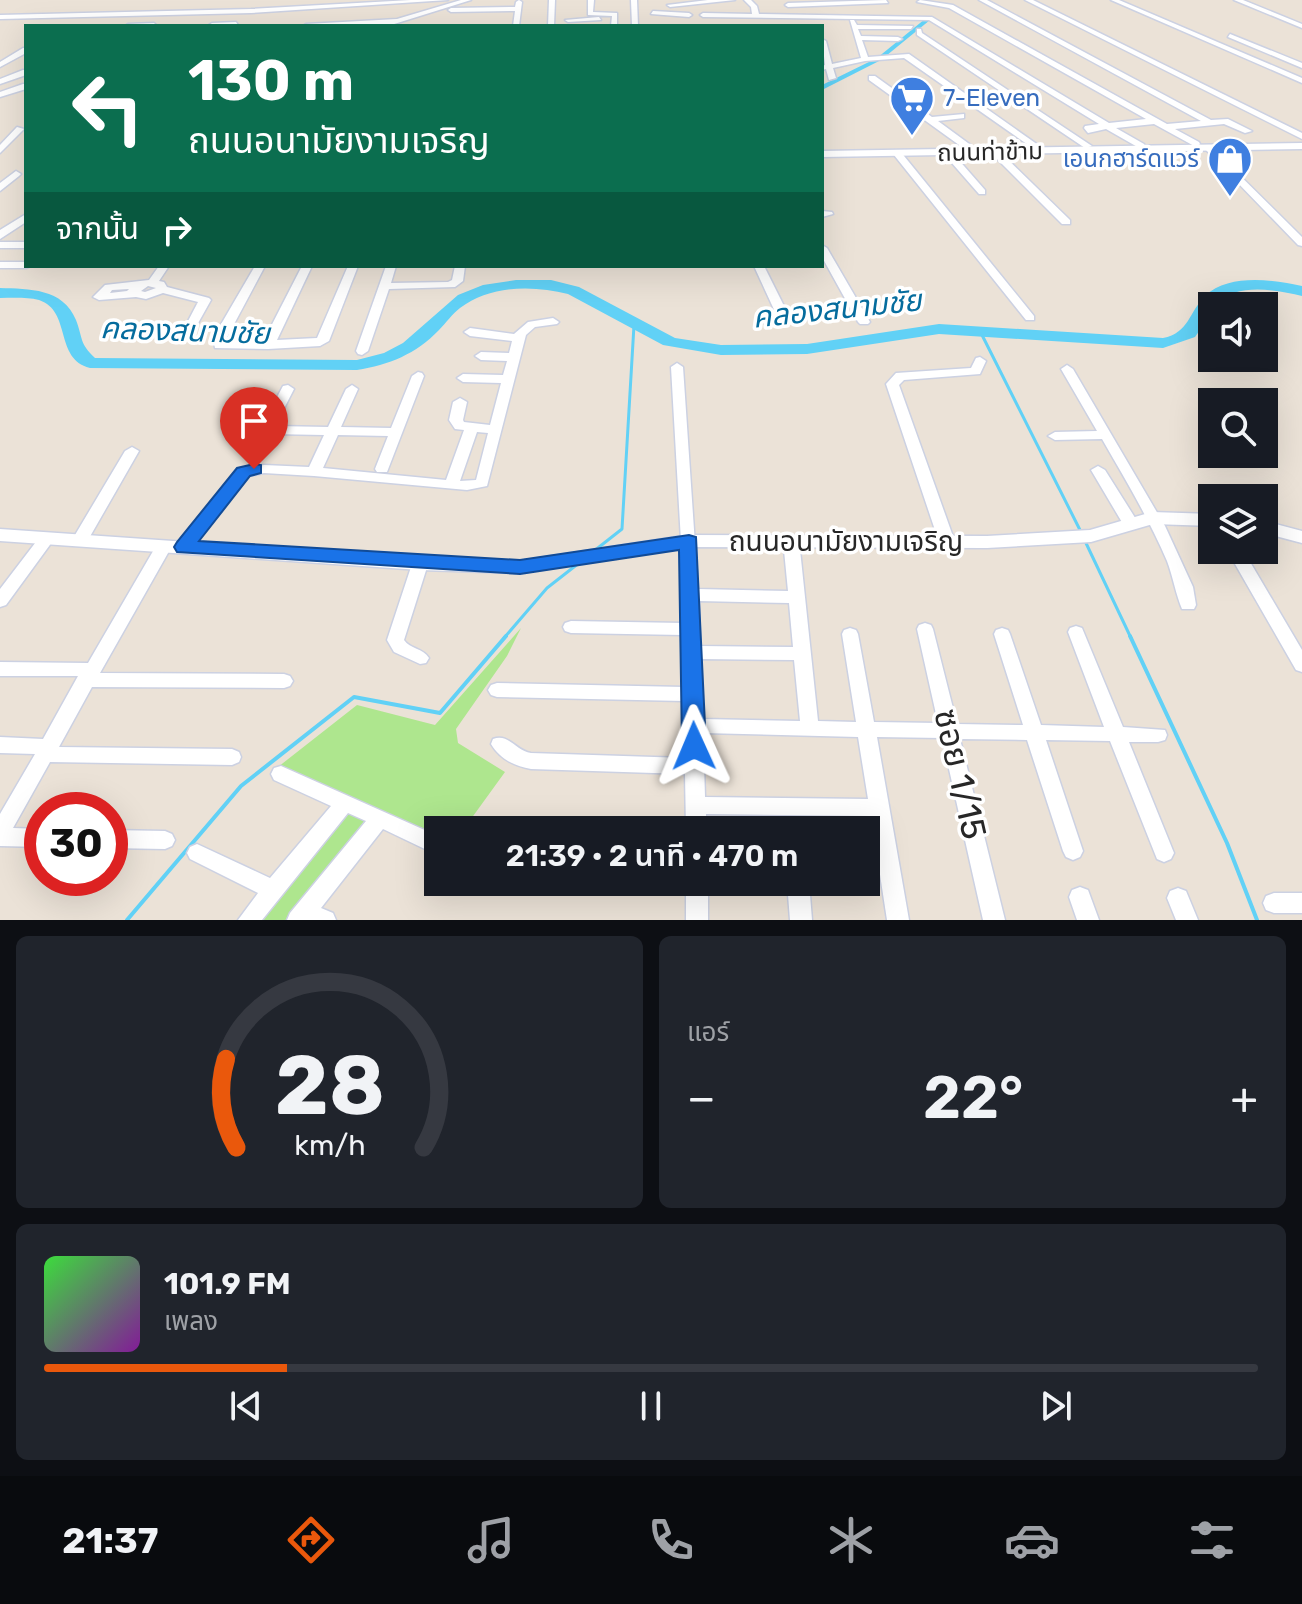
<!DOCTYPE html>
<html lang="th">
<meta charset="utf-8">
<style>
body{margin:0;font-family:Rubik,"Noto Sans Thai",sans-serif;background:#20242c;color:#f1f3f6;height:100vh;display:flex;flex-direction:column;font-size:30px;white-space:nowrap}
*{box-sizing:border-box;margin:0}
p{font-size:26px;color:#9ea1a6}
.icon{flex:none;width:44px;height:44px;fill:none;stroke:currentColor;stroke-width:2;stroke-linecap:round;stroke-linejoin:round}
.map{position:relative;height:920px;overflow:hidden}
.details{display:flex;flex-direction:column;gap:16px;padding:16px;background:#0d0f14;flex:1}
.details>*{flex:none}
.guide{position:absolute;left:24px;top:24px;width:800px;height:244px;border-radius:0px;box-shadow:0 8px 32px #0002;background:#0b6e4f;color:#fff;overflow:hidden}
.buttons{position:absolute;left:1198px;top:292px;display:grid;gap:16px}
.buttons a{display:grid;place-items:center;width:80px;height:80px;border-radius:0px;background:#171b24;box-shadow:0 8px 32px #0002;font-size:40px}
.speed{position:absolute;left:24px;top:792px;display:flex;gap:16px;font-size:40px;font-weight:700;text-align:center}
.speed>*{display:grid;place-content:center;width:104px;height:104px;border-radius:50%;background:#171b24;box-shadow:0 8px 32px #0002;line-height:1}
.speed .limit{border:12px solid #d22;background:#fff;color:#111}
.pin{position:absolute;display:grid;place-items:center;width:68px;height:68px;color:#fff;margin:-82px -34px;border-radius:50% 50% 50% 0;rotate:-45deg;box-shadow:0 0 8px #0007}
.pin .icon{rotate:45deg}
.me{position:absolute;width:88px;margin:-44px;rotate:359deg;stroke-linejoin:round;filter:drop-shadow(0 0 6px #0008)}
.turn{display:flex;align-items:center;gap:28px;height:168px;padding:0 32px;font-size:36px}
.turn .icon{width:104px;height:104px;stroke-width:2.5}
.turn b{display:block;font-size:56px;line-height:68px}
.then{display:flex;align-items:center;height:76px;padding:0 32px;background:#0003;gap:16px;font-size:30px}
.big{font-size:60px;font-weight:600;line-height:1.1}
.details .tile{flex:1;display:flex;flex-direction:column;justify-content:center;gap:12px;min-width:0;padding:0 28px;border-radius:12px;background:#20242c}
.details .dial{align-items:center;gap:0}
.dial svg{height:208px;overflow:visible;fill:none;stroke:#363941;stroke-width:7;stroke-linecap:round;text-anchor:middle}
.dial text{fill:#f1f3f6;stroke:none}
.song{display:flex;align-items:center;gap:24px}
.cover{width:96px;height:96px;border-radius:12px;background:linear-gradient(135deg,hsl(120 70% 55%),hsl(290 70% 35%))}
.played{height:8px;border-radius:4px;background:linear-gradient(90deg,#ea580c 20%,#363941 20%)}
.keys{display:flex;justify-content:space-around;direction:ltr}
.heat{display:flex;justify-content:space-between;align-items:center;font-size:44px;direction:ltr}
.details .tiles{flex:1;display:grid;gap:16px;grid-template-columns:1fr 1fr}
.tile:last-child{grid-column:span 2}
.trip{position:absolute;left:424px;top:816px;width:456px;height:80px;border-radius:0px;background:#171b24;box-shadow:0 8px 32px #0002;font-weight:600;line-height:80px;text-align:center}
.tabs{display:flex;height:128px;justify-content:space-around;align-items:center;background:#090b0e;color:#9ea1a6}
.tabs .icon{width:56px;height:56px}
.tabs .current{color:#ea580c}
.tabs b{font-size:36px;color:#f1f3f6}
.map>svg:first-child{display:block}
.green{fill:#aee68e}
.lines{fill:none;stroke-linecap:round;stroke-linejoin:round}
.stream-far1{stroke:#61d1f6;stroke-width:3}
.stream{stroke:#61d1f6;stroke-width:4}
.canal{fill:#61d1f6;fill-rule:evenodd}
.river{fill:#61d1f6;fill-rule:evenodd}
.minor-casing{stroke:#ccd1e2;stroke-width:3}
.tertiary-casing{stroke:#ccd1e2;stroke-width:3}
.minor{fill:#fff;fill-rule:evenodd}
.tertiary{fill:#fff;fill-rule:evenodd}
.route{fill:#1a73e8;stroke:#114b97;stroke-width:2}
.labels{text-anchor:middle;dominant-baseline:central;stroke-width:7;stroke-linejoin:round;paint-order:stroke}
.far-shop-label{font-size:24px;fill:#366cbe;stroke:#fff;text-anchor:start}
.far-street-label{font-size:24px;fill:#272727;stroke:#fff}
.street-label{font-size:28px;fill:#272727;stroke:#fff}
.water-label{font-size:30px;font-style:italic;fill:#056c9d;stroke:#fff}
.near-street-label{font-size:34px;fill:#272727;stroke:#fff}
</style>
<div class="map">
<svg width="1302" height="920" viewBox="0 0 1302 920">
<rect width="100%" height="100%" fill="#ebe2d7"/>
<path class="green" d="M521,628L507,656L456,729L458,743L505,772L463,830H438V839L278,767L357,705L435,725Z
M347,811L369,821L290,920H256Z"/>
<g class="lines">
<path class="stream-far1" d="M980,331L1082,534
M1085,541L1131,638
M594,551L622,529L634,325
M504,638L547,588L579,563"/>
<path class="stream" d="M1130,636L1227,843L1257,920
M127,920L241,786L354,697L440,713L506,636"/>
<path class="canal" d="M925,19L930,20L881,60L822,90V85L877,58Z"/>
<path class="river" d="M516,280H551L579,287L675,338L721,345L807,344L939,324L1163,338C1189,333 1189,312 1205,296C1229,273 1274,280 1302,286V296C1276,290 1236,282 1215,305C1208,312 1203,327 1195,337L1163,348L939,334L807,354L721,355L663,345L568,294C533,285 490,285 460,308C452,314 446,323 439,330C416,354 389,365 357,370L90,368C54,359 72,311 39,300C27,297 12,298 0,298V288C29,289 63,288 76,320C83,338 79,343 95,358L357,360L384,353L403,343L458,295L483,285Z"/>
<g class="minor-casing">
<path id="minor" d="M411,0H448L251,13L0,19V15L251,9Z
M461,0H471L391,25L303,26L306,24L397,19Z
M519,0L522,2L519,26H513L515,11L451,12L448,10L451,8L515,7L516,2Z
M549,0H555L554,26H548Z
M588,0H594L593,12L617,13V26H611L612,16L588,15Z
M631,0H637L638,26H632Z
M708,0H735L670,7L667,5Z
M744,0H751L757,6L759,14L932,17L1109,123L1146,119L949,8L917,2L920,0L953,5L1167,124L1201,121L979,0H987L1211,120L1228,119L1252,131L1245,133L1224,124L1175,129L1199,142L1200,144L1196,147L1154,124L1116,128L1144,144L1145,146L1141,149L1106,129L1088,133L1084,128L1085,126L1099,124L929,20L703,17L700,15L703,13L752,14L751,7Z
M886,0L888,3L788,7L785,5L788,3Z
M1025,0H1033L1302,133V139Z
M1111,0H1119L1302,78V83Z
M1234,0H1243L1302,24V28Z
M653,11L689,13L692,15L689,17L651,14Z
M599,17L601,20L568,22L565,20Z
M850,20H854L857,25L913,26L911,29H858L861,36L898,37L902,39L898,41L862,40L868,57L909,54L1041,147L1034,149L904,58L865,61L833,68L836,78L829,80L826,69L822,70V66L825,65L822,39L826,41L832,64L861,58Z
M236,22L238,25H209L212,23Z
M154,23L157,26H125L128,24Z
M917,29H921L922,33L1092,146L1085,148L917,35Z
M1230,34L1302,63V68L1228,37Z
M23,48H26V53L0,67V62Z
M23,70H26V75L0,84V79Z
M869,76H875L932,117L964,114V118L938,121L972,146V150H966L869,80Z
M23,84H26V89L0,97V92Z
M17,127L24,129L0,153V145Z
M1209,145L1302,237V246L1298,245L1206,150L1205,148Z
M991,149H997L1070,220V224H1062L991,153Z
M944,150H950L985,190V194H979L944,154Z
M894,151H900L1034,316V320H1026L894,155Z
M16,171L21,174L19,176L0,191V183Z
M822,211L832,212L833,214L822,217Z
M0,242H26V248H0Z
M822,245L827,248L870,322L868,324H860L858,322L822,257Z
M0,262H26V266H31L26,268H0Z
M159,266H169L159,281L164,282L167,287L209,298L211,300L197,325L193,327L187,323L198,302L163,293L146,299L136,297L99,300L93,297L105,285L149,280ZM148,286L156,288L145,292L141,291ZM129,289L127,291L110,293L112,290Z
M255,266H265L225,341L264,340L302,266H312L277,340L317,338L348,266H358L329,341L320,346L268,349L215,348L213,338Z
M386,266H396L391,283L448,282L452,280L455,266H465L463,281L455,287L389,289L368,351L362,355L358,354L356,351Z
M754,266H764L789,316H807V320L760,323V319L777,316Z
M553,318L559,322L557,324L535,327L526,335L487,486L467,490L314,476L264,473L248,476L189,551H179L176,547L238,469L264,465L309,467L324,435L271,434L257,460H247L245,457L283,386L288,385L294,389L275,426L328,427L346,389L352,385L358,389L341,427L391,428L412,376L418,372L422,373L424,376L387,472H377L375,469L388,436L338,435L323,468L446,480L464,430L455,429L449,420L453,402L460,398L467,402L463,420L464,422L490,425L501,383L463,382L457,378L463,374L503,375L507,361L481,360L475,356L481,352L509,353L512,341L470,336L464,332L470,328L514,334L528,322ZM477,432L488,433L476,480L460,481Z
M980,357L986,361L980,374L904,380L899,385L955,542L952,546H942L939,542L886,384L896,373L971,368L976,358Z
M677,363L683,367L698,589L788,591L783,540L786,536H796L799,540L818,721L856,722L842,634L844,630L850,628L856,630L858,634L874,722L938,723L917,629L919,625L925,623L931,625L933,629L957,724L1023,725L994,634L996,630L1002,628L1008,630L1010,634L1041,725L1104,727L1068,632L1070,628L1076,626L1082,628L1123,727L1165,730L1167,735L1165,740L1158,742H1129L1174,853L1171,859L1164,862L1157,859L1110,741L1046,740L1083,851L1080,857L1073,860L1066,857L1063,851L1027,740L960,739L1005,920H983L942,738L877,737L909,920H887L871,816L706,814V830H686L685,774L531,769C514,766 500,759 491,744L493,739C509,733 516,751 531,753L685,758L684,701L497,697L491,695L488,690L491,685L497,683L684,687L683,635L571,633L565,631L563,627L565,623L571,621L683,623L681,541L671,367ZM699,601L789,603L793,647L700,646ZM700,659L794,660L800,721L702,719ZM703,733L858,737L868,799L705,797Z
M1067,365L1073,369L1165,526L1193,587L1196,605L1194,609H1182C1176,595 1173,577 1167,561C1149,519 1125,479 1102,439L1055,440L1048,436L1055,432L1097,431L1061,369Z
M132,447L139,451L88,540L85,544H75L72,540L125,451Z
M1098,466L1105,470L1139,524L1136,527H1126L1123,524L1091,470Z
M47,533L55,538L52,542L6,605L0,607V589L42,534Z
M164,541L169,542L172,546L100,673L284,674L290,676L293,681L290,686L284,688L92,687L59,747L232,749L239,752L241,757L239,762L232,765L50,762L13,828L42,829V847L0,846V814L35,754L0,753V737L43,739L78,676H0V662L88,663L156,546L159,542Z
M1227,550H1243L1302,650V672L1296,670Z
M420,559L426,560L428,564L404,640C410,649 423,648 429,658L426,663L420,664L394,652L387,640L412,564L414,560Z
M281,766L438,836V853L429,851L383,829L321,908L333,913L336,920H287L290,913L366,821L348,813L262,920H238L258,893L190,859L187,853L190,847L197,844L270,878L331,806L274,780L271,774L274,768Z
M110,830L165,831L172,834L175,840L172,846L165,849L110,848Z
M686,882H708V920H686Z
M787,882H809L812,920H790Z
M1080,887L1088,890L1099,920H1077L1069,897L1072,890Z
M1178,888L1186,891L1198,920H1176L1167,898L1170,891Z
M1274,893H1302V913H1274L1266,910L1263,903L1266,896Z"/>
</g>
<g class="tertiary-casing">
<path id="tertiary" d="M1302,143V149L822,157V151Z
M26,214V222L0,239V230Z
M1152,512L1212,514V526L1153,524L1091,542L987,548L689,547L520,573L420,570L0,541V529L420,558L520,561L689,535L987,536L1090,530Z
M1264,521L1302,531V543L1264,533Z"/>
</g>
<use href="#minor" class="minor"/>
<use href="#tertiary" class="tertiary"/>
</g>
<path class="route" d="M254,464L261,465V473L250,476L199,541L520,560L689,535L696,537L706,746L703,753L694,756L686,753L682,746L679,550L520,574L177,552L174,547L177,542L237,468Z"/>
<defs>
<g id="supermarket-pin" transform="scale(2.3)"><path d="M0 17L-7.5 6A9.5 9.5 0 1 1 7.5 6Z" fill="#3f7fe0" stroke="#fff"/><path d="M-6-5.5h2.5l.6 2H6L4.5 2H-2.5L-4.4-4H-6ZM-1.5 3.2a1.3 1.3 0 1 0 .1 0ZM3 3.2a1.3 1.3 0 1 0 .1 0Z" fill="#fff"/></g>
<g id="shop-pin" transform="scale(2.3)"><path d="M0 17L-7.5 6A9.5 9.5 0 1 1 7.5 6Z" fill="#3f7fe0" stroke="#fff"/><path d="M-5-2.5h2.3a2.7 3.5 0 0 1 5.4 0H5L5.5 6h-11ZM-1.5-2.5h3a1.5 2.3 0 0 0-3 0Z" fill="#fff"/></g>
</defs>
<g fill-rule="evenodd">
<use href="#supermarket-pin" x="912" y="98"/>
<use href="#shop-pin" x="1230" y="159"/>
</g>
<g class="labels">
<g class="far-shop-label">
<text x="943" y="98">7-Eleven</text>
<text x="1199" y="159" text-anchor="end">เอนกฮาร์ดแวร์</text>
</g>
<g class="far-street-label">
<text transform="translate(990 152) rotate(-1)">ถนนท่าข้าม</text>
</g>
<g class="street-label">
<text x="846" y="541">ถนนอนามัยงามเจริญ</text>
</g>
<g class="water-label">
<text transform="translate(837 309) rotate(-6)">คลองสนามชัย</text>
<text transform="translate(185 331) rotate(2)">คลองสนามชัย</text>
</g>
<g class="near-street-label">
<text transform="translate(960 774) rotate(77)">ซอย 1/15</text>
</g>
</g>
</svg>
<div class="buttons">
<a><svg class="icon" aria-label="sound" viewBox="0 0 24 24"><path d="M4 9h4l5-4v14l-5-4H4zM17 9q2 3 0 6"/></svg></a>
<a><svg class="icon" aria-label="search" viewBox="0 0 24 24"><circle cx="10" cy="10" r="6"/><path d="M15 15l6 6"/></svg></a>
<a><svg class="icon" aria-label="layers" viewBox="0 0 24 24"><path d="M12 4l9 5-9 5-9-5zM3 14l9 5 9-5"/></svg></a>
</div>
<div class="speed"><div class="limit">30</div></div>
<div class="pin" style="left:254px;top:469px;background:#d93025"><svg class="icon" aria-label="arrive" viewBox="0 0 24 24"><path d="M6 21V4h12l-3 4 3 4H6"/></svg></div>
<svg class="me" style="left:694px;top:746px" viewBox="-20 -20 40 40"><path d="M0-17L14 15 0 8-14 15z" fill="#1a73e8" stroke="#fff" stroke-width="4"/></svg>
<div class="trip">21:39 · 2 นาที · 470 m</div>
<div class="guide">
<div class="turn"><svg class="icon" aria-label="left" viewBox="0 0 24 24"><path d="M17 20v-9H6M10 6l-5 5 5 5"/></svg><div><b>130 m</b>ถนนอนามัยงามเจริญ</div></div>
<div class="then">จากนั้น<svg class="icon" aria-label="right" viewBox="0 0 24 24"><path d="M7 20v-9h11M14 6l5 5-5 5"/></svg></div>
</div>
</div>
<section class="details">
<div class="tiles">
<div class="tile dial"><svg viewBox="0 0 100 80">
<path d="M14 69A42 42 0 1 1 86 69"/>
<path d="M14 69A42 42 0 0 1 10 35" stroke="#ea580c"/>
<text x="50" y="56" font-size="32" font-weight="700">28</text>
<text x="50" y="72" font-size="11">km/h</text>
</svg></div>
<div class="tile"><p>แอร์</p>
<div class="heat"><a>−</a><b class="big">22°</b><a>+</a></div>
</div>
<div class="tile">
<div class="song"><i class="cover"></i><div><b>101.9 FM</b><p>เพลง</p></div></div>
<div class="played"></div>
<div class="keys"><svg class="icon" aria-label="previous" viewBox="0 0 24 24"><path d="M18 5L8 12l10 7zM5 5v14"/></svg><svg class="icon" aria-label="pause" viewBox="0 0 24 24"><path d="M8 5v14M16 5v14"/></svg><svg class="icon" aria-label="next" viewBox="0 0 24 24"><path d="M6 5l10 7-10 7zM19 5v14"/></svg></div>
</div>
</div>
</section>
<nav class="tabs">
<b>21:37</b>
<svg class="icon current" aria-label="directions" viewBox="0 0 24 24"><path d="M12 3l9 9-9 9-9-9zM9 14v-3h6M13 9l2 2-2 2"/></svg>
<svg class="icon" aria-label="music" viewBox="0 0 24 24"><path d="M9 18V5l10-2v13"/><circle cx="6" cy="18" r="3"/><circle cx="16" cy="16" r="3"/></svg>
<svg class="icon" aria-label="phone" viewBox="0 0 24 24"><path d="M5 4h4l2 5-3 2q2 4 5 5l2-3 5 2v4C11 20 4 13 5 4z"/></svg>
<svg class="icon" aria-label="climate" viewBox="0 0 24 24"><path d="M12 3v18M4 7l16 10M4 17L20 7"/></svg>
<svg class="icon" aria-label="car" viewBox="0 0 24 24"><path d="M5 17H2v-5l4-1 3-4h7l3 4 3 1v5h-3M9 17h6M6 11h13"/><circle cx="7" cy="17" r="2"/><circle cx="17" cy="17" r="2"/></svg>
<svg class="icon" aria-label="filters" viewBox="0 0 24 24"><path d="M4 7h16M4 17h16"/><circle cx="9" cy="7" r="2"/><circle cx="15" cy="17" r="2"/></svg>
</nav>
